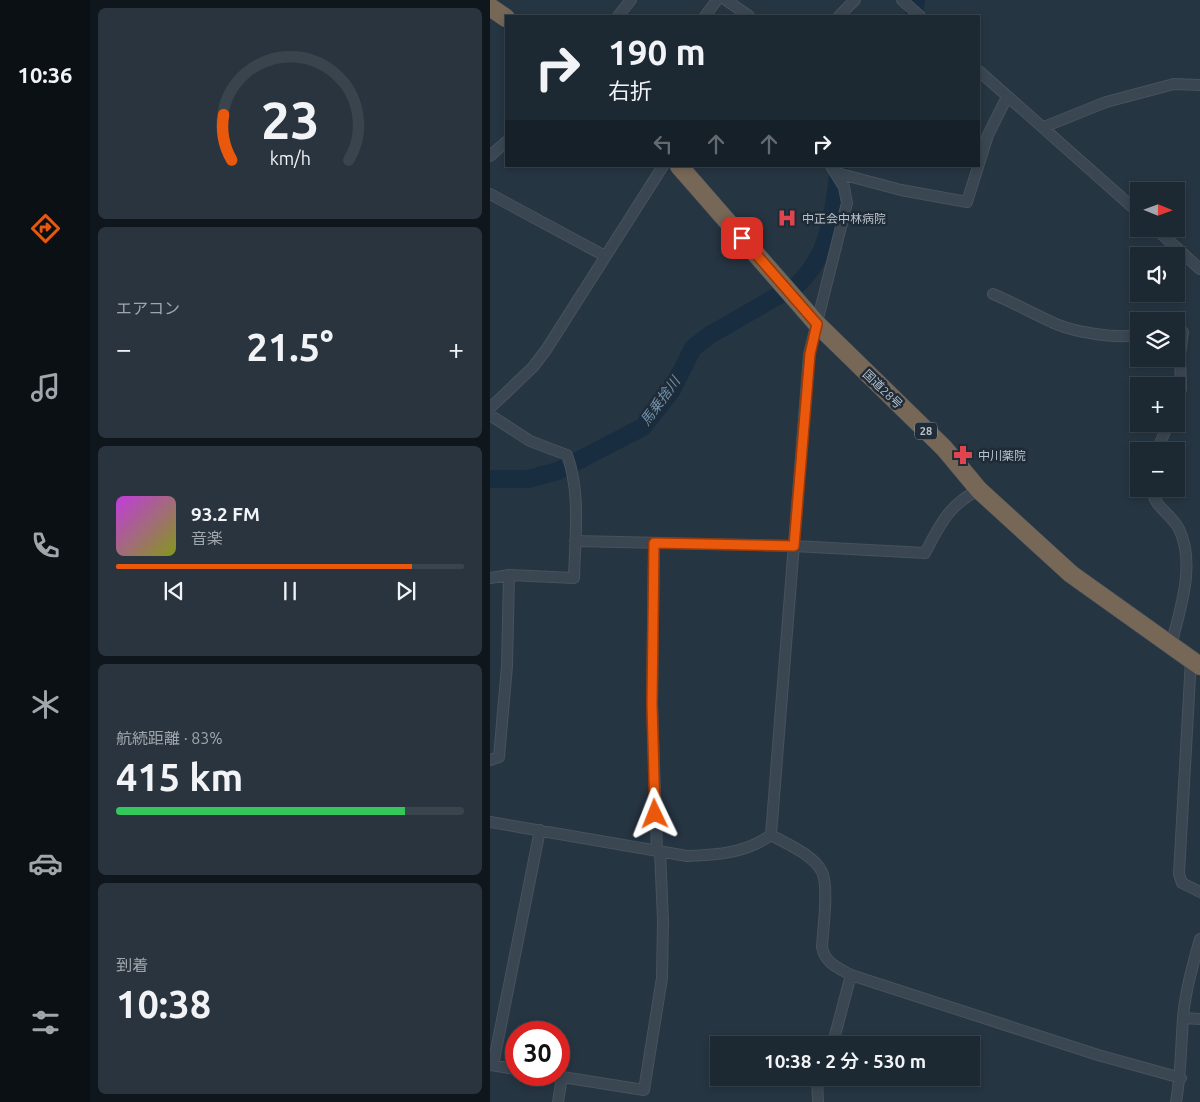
<!DOCTYPE html>
<html lang="ja">
<meta charset="utf-8">
<style>
body{margin:0;font-family:Ubuntu,"Noto Sans JP",sans-serif;background:#29343e;color:#f1f3f6;height:100vh;display:flex;flex-direction:column;font-size:19px;white-space:nowrap}
*{box-sizing:border-box;margin:0}
p{font-size:16px;color:#a0a6ac}
.icon{flex:none;width:28px;height:28px;fill:none;stroke:currentColor;stroke-width:2;stroke-linecap:round;stroke-linejoin:round}
.map{position:relative;flex:1;overflow:hidden}
.side{display:flex;flex-direction:column;gap:8px;padding:8px;background:#0f161c;width:400px}
.side>*{flex:none}
.guide{position:absolute;left:15px;top:15px;width:475px;height:152px;border-radius:0px;box-shadow:0 2px 8px #0003,0 0 0 1px #3a444d;background:#1c2832;color:#f1f3f6;overflow:hidden}
.needle{width:32px;rotate:91deg}
.tools{position:absolute;left:640px;top:182px;display:grid;gap:10px}
.tools a{display:grid;place-items:center;width:55px;height:55px;border-radius:0px;background:#1c2832;box-shadow:0 2px 8px #0003,0 0 0 1px #3a444d;font-size:25px}
.speed{position:absolute;left:15px;top:1021px;display:flex;gap:10px;font-size:25px;font-weight:700;text-align:center}
.speed>*{display:grid;place-content:center;width:65px;height:65px;border-radius:50%;background:#1c2832;box-shadow:0 2px 8px #0003,0 0 0 1px #3a444d;line-height:1}
.speed .limit{border:8px solid #d22;background:#fff;color:#111}
.pin{position:absolute;display:grid;place-items:center;width:42px;height:42px;color:#fff;margin:-21px;border-radius:10px;box-shadow:0 2px 8px #0006}
.me{position:absolute;width:55px;margin:-28px;rotate:358deg;stroke-linejoin:round;filter:drop-shadow(0 0 4px #0008)}
.turn{display:flex;align-items:center;gap:18px;height:105px;padding:0 20px;font-size:22px}
.turn .icon{width:65px;height:65px;stroke-width:2.5}
.turn b{display:block;font-size:35px;line-height:42px}
.lanes{display:flex;align-items:center;height:48px;padding:0 20px;background:#0003;justify-content:center;gap:25px;direction:ltr}
.lanes .off{opacity:.35}
.big{font-size:38px;font-weight:600;line-height:1.1}
.side .widget{flex:1;display:flex;flex-direction:column;justify-content:center;gap:8px;min-width:0;padding:0 18px;border-radius:8px;background:#29343e}
.side .dial{align-items:center;gap:0}
.dial svg{height:130px;overflow:visible;fill:none;stroke:#3a444d;stroke-width:7;stroke-linecap:round;text-anchor:middle}
.dial text{fill:#f1f3f6;stroke:none}
.song{display:flex;align-items:center;gap:15px}
.cover{width:60px;height:60px;border-radius:8px;background:linear-gradient(135deg,hsl(290 70% 55%),hsl(70 70% 35%))}
.played{height:5px;border-radius:2px;background:linear-gradient(90deg,#ea580c 85%,#3a444d 85%)}
.keys{display:flex;justify-content:space-around;direction:ltr}
.heat{display:flex;justify-content:space-between;align-items:center;font-size:28px;direction:ltr}
.charge{height:8px;border-radius:4px;background:linear-gradient(90deg,#34c759 83%,#3a444d 0)}
.trip{position:absolute;left:220px;top:1036px;width:270px;height:50px;border-radius:0px;background:#1c2832;box-shadow:0 2px 8px #0003,0 0 0 1px #3a444d;font-weight:600;line-height:50px;text-align:center}
main{display:flex;flex:1;min-height:0}
.dock{display:flex;flex-direction:column;width:90px;justify-content:space-around;align-items:center;background:#0b1014;color:#a0a6ac}
.dock .icon{width:35px;height:35px}
.dock .active{color:#ea580c}
.dock b{font-size:22px;color:#f1f3f6}
.map>svg:first-child{display:block}
.lines{fill:none;stroke-linecap:round;stroke-linejoin:round}
.river{stroke:#182d40;stroke-width:18}
.street-casing{stroke:#47525d;stroke-width:12}
.highway-casing{stroke:#45515c;stroke-width:19}
.street{stroke:#3a4651;stroke-width:10}
.highway{stroke:#776757;stroke-width:18}
.route-casing{stroke:#983908;stroke-width:12}
.route{stroke:#ea580c;stroke-width:9}
.labels{text-anchor:middle;dominant-baseline:central;stroke-width:5;stroke-linejoin:round;paint-order:stroke}
.shield{fill:#1f2b37;stroke:#89949f;stroke-width:1}
.shield-label{font-size:11px;font-weight:bold;fill:#b7c1cb}
.poi-label{font-size:12px;fill:#b7c1cb;stroke:#1f2b37;text-anchor:start}
.street-label{font-size:12px;fill:#b7c1cb;stroke:#1f2b37}
.water-label{font-size:14px;font-style:italic;fill:#6f90ab;stroke:#1f2b37}
</style>
<main>
<nav class="dock">
<b>10:36</b>
<svg class="icon active" aria-label="directions" viewBox="0 0 24 24"><path d="M12 3l9 9-9 9-9-9zM9 14v-3h6M13 9l2 2-2 2"/></svg>
<svg class="icon" aria-label="music" viewBox="0 0 24 24"><path d="M9 18V5l10-2v13"/><circle cx="6" cy="18" r="3"/><circle cx="16" cy="16" r="3"/></svg>
<svg class="icon" aria-label="phone" viewBox="0 0 24 24"><path d="M5 4h4l2 5-3 2q2 4 5 5l2-3 5 2v4C11 20 4 13 5 4z"/></svg>
<svg class="icon" aria-label="climate" viewBox="0 0 24 24"><path d="M12 3v18M4 7l16 10M4 17L20 7"/></svg>
<svg class="icon" aria-label="car" viewBox="0 0 24 24"><path d="M5 17H2v-5l4-1 3-4h7l3 4 3 1v5h-3M9 17h6M6 11h13"/><circle cx="7" cy="17" r="2"/><circle cx="17" cy="17" r="2"/></svg>
<svg class="icon" aria-label="filters" viewBox="0 0 24 24"><path d="M4 7h16M4 17h16"/><circle cx="9" cy="7" r="2"/><circle cx="15" cy="17" r="2"/></svg>
</nav>
<section class="side">
<div class="widget dial"><svg viewBox="0 0 100 80">
<path d="M14 69A42 42 0 1 1 86 69"/>
<path d="M14 69A42 42 0 0 1 9 41" stroke="#ea580c"/>
<text x="50" y="56" font-size="32" font-weight="700">23</text>
<text x="50" y="72" font-size="11">km/h</text>
</svg></div>
<div class="widget"><p>エアコン</p>
<div class="heat"><a>−</a><b class="big">21.5°</b><a>+</a></div>
</div>
<div class="widget">
<div class="song"><i class="cover"></i><div><b>93.2 FM</b><p>音楽</p></div></div>
<div class="played"></div>
<div class="keys"><svg class="icon" aria-label="previous" viewBox="0 0 24 24"><path d="M18 5L8 12l10 7zM5 5v14"/></svg><svg class="icon" aria-label="pause" viewBox="0 0 24 24"><path d="M8 5v14M16 5v14"/></svg><svg class="icon" aria-label="next" viewBox="0 0 24 24"><path d="M6 5l10 7-10 7zM19 5v14"/></svg></div>
</div>
<div class="widget"><p>航続距離 · 83%</p><b class="big">415 km</b><div class="charge"></div></div>
<div class="widget"><p>到着</p><b class="big">10:38</b></div>
</section>
<div class="map">
<svg width="710" height="1102" viewBox="0 0 710 1102">
<rect width="100%" height="100%" fill="#263542"/>
<g class="lines">
<path class="river" d="M424,16L426,0
M308,284C341,253 344,209 349,166
M0,479H38L68,471L153,427L182,390L203,348L220,335L291,294"/>
<g class="street-casing">
<path id="street" d="M236,0L259,16
M412,0L430,16
M128,16L141,0
M215,16L227,0
M349,16L365,0
M489,71L649,213
M554,127L616,102L684,84L710,85
M0,156L16,142
M347,173L411,190L477,202L498,135L517,97
M0,194L115,256
M666,229L710,269
M503,294C524,303 544,314 566,324C585,332 629,340 649,334
M686,332H693L690,355L691,389L686,407
M0,408L43,367L56,350L173,166
M0,415L40,441L77,455C91,492 85,538 84,578L19,575L0,578
M667,451L678,424
M662,489C665,509 680,512 689,529C706,564 690,610 681,645
M85,541L304,546L435,553C450,525 459,504 489,490
M164,543L162,704L167,851
M701,659L689,874L692,883L710,892
M0,760L9,757L17,666L19,575
M0,822L197,856C227,855 256,853 281,835
M281,835L319,354L357,203L354,187L341,166
M281,835C297,844 324,855 332,872C339,887 333,928 332,947C335,963 348,968 361,975L608,1055L691,1078
M693,1018L710,1019
M340,1045L344,1039L361,975
M0,1065L26,1069
M3,1065L50,830
M59,1075L72,1077
M327,1078L328,1102
M68,1102L72,1077L154,1090L172,978L173,921L170,851
M686,1102C691,1074 691,1044 693,1018C695,992 703,964 710,939"/>
</g>
<g class="highway-casing">
<path id="highway" d="M0,7L16,18
M189,166L327,324L454,448L489,490L581,574L710,666"/>
</g>
<use href="#street" class="street"/>
<use href="#highway" class="highway"/>
</g>
<g class="lines">
<g class="route-casing">
<path id="route" d="M165,814L162,704L164,543L304,546L320,354L327,324L252,238"/>
</g>
<use href="#route" class="route"/>
</g>
<defs>
<g id="hospital-bare" transform="scale(1.5)"><path d="M-5-5h3v3.5h4V-5h3V5h-3V1.5h-4V5h-3Z" fill="#e0444e" stroke="#1f2b37" stroke-width="2.5" paint-order="stroke"/></g>
<g id="pharmacy-bare" transform="scale(1.5)"><path d="M-2-6h4v4h4v4h-4v4h-4v-4h-4v-4h4Z" fill="#e0444e" stroke="#1f2b37" stroke-width="2.5" paint-order="stroke"/></g>
</defs>
<g fill-rule="evenodd">
<use href="#hospital-bare" x="297" y="218"/>
<use href="#pharmacy-bare" x="473" y="455"/>
</g>
<g class="labels">
<rect class="shield" x="425" y="422.5" width="22" height="17" rx="4"/>
<g class="shield-label">
<text x="436" y="431">28</text>
</g>
<g class="poi-label">
<text x="312" y="218">中正会中林病院</text>
<text x="488" y="455">中川薬院</text>
</g>
<g class="street-label">
<text transform="translate(393 389) rotate(44)">国道28号</text>
</g>
<g class="water-label">
<text transform="translate(170 401) rotate(-54)">馬乗捨川</text>
</g>
</g>
</svg>
<div class="tools">
<a><svg class="needle" viewBox="-14 -14 28 28"><path d="M0-13l5 13h-10z" fill="#e53935"/><path d="M0 13l5-13h-10z" fill="#a0a6ac"/></svg></a>
<a><svg class="icon" aria-label="sound" viewBox="0 0 24 24"><path d="M4 9h4l5-4v14l-5-4H4zM17 9q2 3 0 6"/></svg></a>
<a><svg class="icon" aria-label="layers" viewBox="0 0 24 24"><path d="M12 4l9 5-9 5-9-5zM3 14l9 5 9-5"/></svg></a>
<a>+</a>
<a>−</a>
</div>
<div class="speed"><div class="limit">30</div></div>
<div class="pin" style="left:252px;top:238px;background:#d93025"><svg class="icon" aria-label="arrive" viewBox="0 0 24 24"><path d="M6 21V4h12l-3 4 3 4H6"/></svg></div>
<svg class="me" style="left:165px;top:814px" viewBox="-20 -20 40 40"><path d="M0-17L14 15 0 8-14 15z" fill="#ea580c" stroke="#fff" stroke-width="4"/></svg>
<div class="trip">10:38 · 2 分 · 530 m</div>
<div class="guide">
<div class="turn"><svg class="icon" aria-label="right" viewBox="0 0 24 24"><path d="M7 20v-9h11M14 6l5 5-5 5"/></svg><div><b>190 m</b>右折</div></div>
<div class="lanes"><svg class="icon off" aria-label="left" viewBox="0 0 24 24"><path d="M17 20v-9H6M10 6l-5 5 5 5"/></svg><svg class="icon off" aria-label="ahead" viewBox="0 0 24 24"><path d="M12 20V5M6 11l6-6 6 6"/></svg><svg class="icon off" aria-label="ahead" viewBox="0 0 24 24"><path d="M12 20V5M6 11l6-6 6 6"/></svg><svg class="icon" aria-label="right" viewBox="0 0 24 24"><path d="M7 20v-9h11M14 6l5 5-5 5"/></svg></div>
</div>
</div>
</main>
